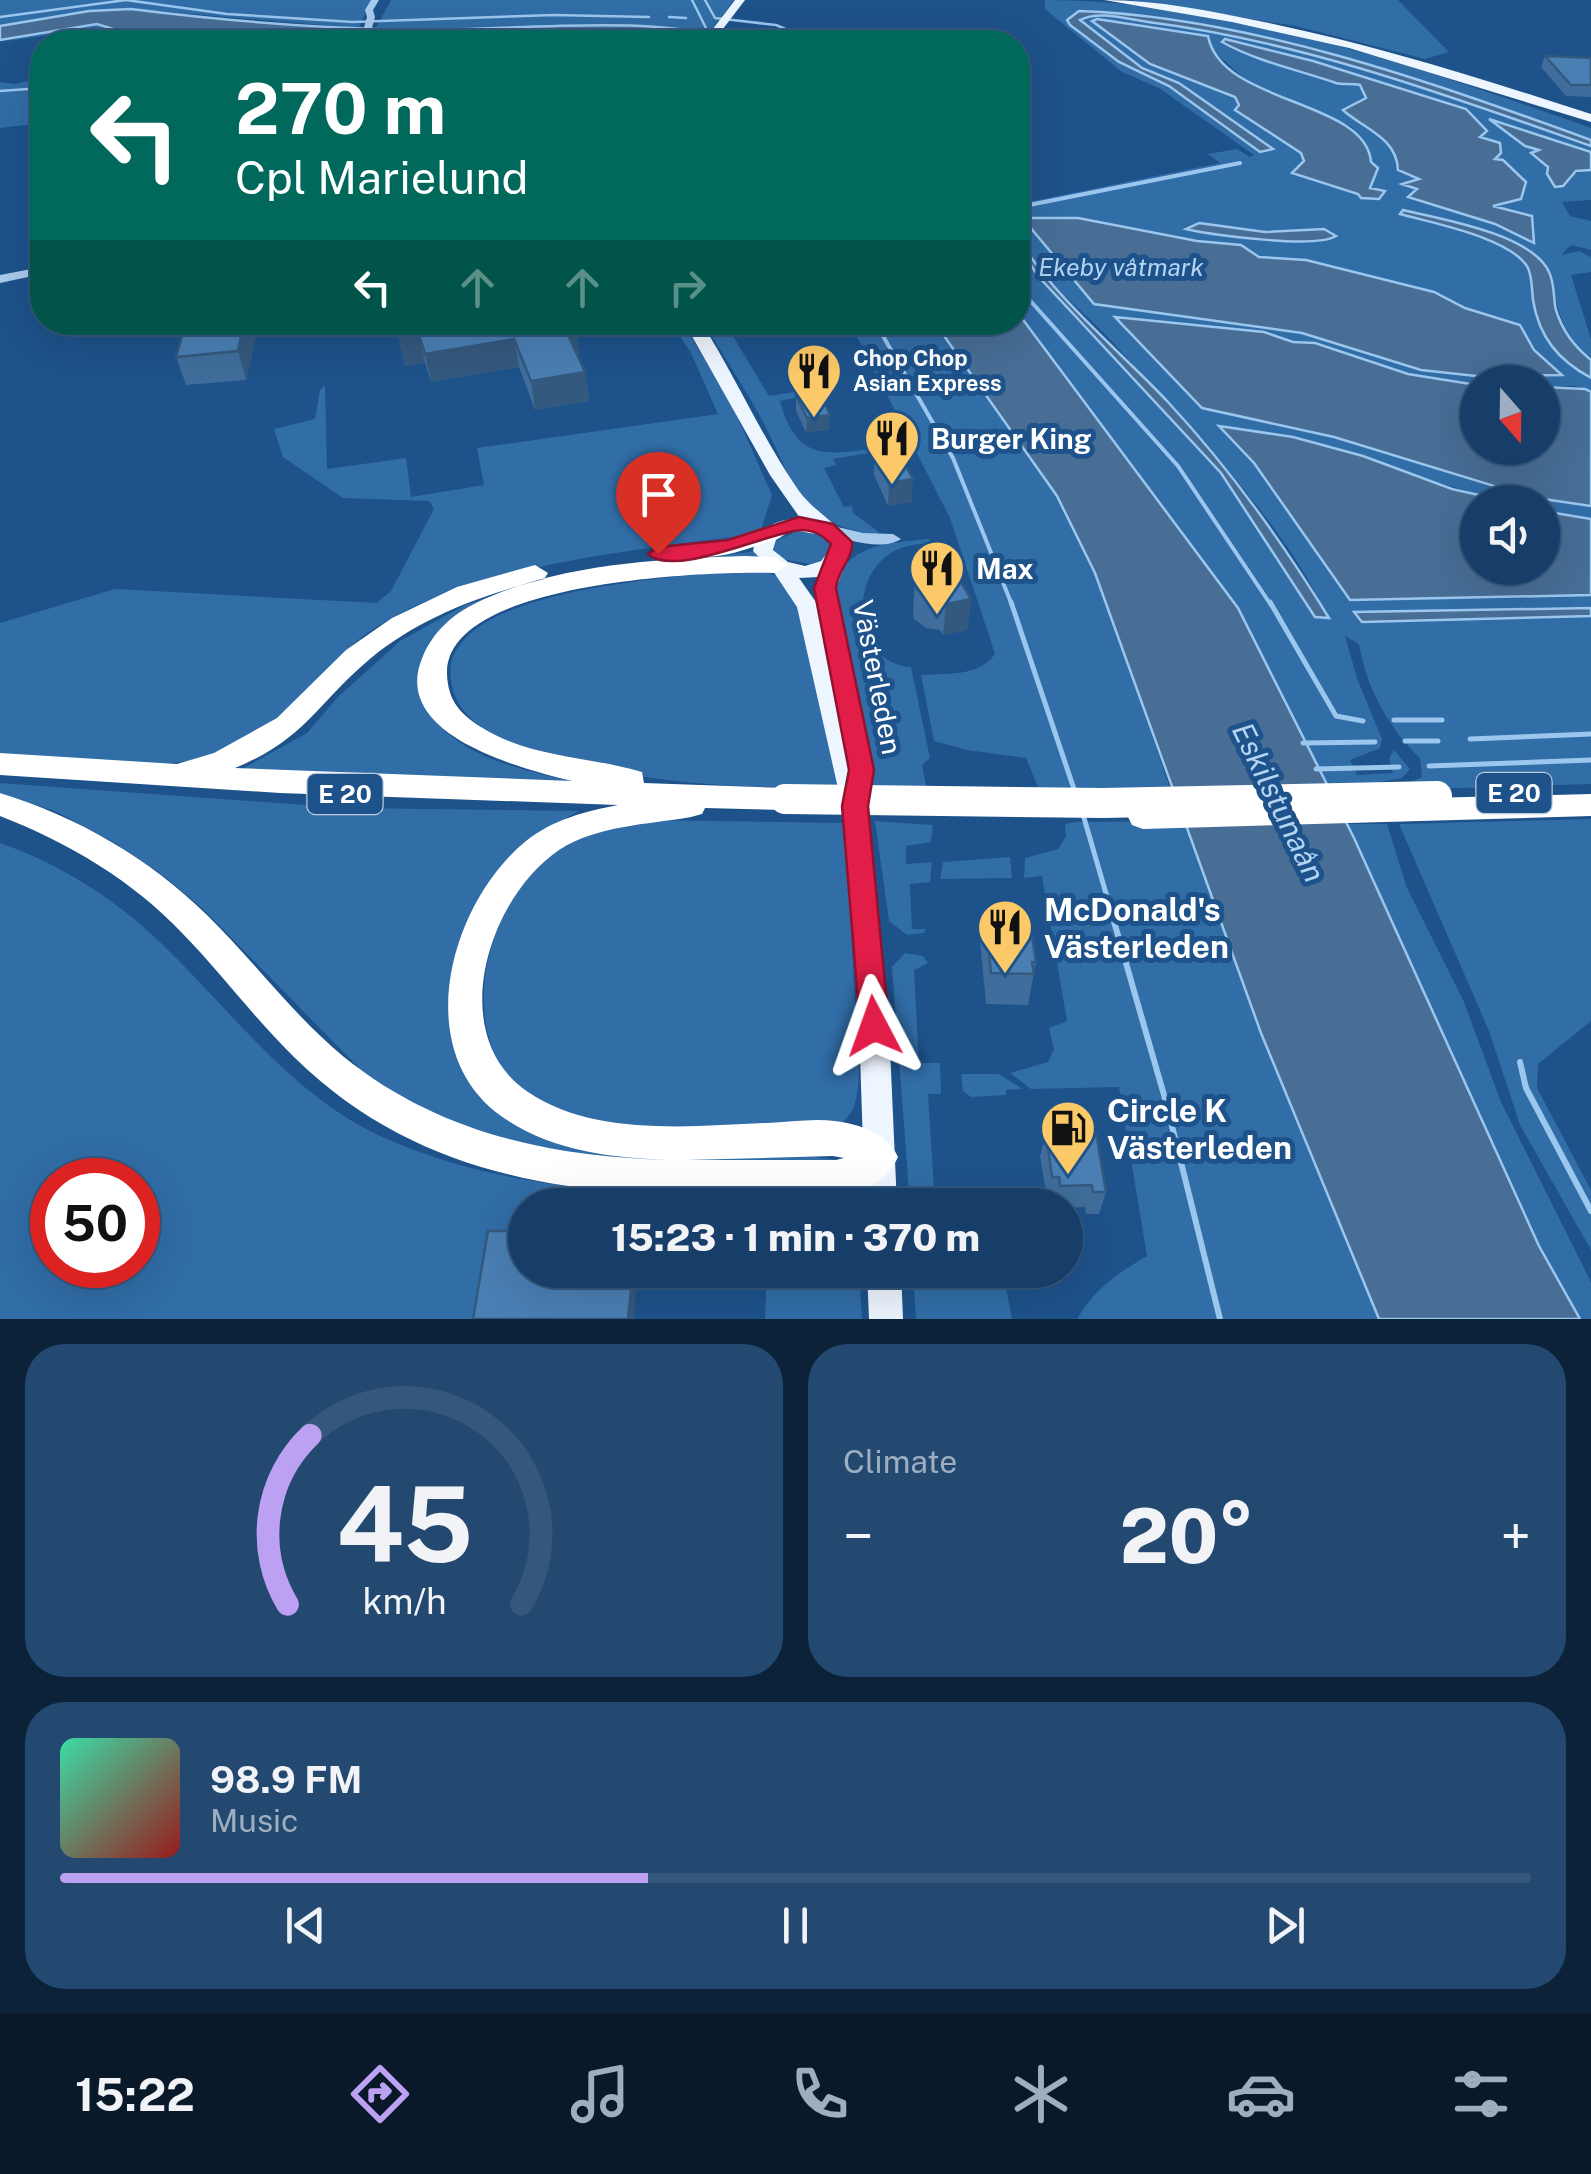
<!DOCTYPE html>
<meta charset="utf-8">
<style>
body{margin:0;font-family:"Public Sans",sans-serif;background:#234971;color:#f1f3f6;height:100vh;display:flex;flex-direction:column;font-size:38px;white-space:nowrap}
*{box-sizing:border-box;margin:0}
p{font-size:32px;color:#9eaec0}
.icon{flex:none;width:55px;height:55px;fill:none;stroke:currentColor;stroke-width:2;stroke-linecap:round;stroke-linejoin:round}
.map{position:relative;height:1319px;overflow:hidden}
.drawer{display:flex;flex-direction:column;gap:25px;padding:25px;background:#0c2239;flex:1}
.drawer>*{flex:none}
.top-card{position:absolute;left:30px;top:30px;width:1000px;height:305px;border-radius:40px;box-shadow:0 10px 40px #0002,0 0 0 2px #35577c;background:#00695c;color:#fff;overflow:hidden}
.needle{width:65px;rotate:160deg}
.controls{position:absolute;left:1460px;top:365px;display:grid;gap:20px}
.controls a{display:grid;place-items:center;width:100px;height:100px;border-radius:50%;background:#163e68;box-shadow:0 10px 40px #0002,0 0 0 2px #35577c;font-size:50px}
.speed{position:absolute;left:30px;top:1158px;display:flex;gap:20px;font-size:50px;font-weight:700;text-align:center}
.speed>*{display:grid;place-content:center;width:130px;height:130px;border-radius:50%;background:#163e68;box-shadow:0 10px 40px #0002,0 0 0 2px #35577c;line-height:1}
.speed .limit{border:15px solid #d22;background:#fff;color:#111}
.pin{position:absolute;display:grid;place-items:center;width:85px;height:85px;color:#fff;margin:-102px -42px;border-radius:50% 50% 50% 0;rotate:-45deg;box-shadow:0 0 10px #0007}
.pin .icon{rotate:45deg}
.me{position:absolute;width:110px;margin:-55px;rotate:356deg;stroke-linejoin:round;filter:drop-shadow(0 0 8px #0008)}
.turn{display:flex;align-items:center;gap:35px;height:210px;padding:0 40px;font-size:45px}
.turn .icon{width:130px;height:130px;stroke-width:2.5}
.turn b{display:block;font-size:70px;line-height:85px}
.lanes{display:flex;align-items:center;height:95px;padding:0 40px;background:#0003;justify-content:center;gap:50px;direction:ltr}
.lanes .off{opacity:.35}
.big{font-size:75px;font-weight:800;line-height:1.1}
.drawer .tile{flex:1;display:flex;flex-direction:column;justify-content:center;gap:15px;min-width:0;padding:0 35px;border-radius:40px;background:#234971}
.drawer .dial{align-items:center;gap:0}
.dial svg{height:260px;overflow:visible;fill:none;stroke:#35577c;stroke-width:7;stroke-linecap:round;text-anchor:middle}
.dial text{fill:#f1f3f6;stroke:none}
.song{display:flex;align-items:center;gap:30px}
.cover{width:120px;height:120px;border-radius:15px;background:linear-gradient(135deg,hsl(160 70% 55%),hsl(0 70% 35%))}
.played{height:10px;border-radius:5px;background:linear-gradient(90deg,#bca0f2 40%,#35577c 40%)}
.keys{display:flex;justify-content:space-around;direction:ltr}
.heat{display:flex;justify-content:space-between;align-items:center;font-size:55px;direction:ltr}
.drawer .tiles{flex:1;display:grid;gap:25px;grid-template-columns:1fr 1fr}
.tile:last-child{grid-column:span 2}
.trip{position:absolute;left:508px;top:1188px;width:575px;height:100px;border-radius:50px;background:#163e68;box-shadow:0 10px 40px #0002,0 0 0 2px #35577c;font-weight:800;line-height:100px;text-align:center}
.tabs{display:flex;height:160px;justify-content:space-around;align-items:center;background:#09192a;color:#9eaec0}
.tabs .icon{width:70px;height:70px}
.tabs .active{color:#bca0f2}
.tabs b{font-size:45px;color:#f1f3f6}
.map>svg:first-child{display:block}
.green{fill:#316da7;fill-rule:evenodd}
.water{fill:#486e96;stroke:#9bc6ee;stroke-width:2.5}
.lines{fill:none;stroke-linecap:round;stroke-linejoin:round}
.stream-far3{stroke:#9bc6ee;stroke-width:2.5}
.stream-far2{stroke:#9bc6ee;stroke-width:4}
.stream-far1{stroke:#9bc6ee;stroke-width:5}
.stream{stroke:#9bc6ee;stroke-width:6}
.minor{fill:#a8caec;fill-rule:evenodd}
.major{fill:#edf5ff;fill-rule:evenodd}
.highway{fill:#fff;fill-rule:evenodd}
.highway-bridge{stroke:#fff;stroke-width:30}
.wall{fill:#406d9b}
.shaded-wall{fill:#34597e}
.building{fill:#4a7fb4;stroke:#34597e;stroke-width:2.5}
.route{fill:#e11d48;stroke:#92132f;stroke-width:2.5}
.labels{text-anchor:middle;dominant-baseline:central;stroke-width:10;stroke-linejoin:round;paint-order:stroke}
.far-poi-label{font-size:22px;font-weight:bold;fill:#fff;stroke:#1d528a;text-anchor:start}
.far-water-label{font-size:25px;font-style:italic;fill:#b4d4f3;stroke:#1d528a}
.shield{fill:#1d528a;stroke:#bbcbdc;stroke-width:2.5}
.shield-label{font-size:25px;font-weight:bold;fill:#fff}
.poi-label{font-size:28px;font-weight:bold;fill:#fff;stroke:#1d528a;text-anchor:start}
.street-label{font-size:28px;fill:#fff;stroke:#1d528a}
.water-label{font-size:30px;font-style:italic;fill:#b4d4f3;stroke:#1d528a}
.near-poi-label{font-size:32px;font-weight:bold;fill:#fff;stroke:#1d528a;text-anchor:start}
</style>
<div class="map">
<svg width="1591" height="1319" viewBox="0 0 1591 1319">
<rect width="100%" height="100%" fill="#1d528a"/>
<path class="green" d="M0,0H371L359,28L131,9L89,11L0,26Z
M391,0H734L708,35L663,29L376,28Z
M1045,0C1226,0 1422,68 1591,128V140C1431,82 1250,17 1079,11L1070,25L1119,62L1163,83L1260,152L1273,149L1179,83L1142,68L1080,20C1098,10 1127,19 1147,21C1300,41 1447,95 1591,146V152L1491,119L1570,175L1591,170V200L1562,202L1570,216L1591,221V250L1571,245L1561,255L1579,251L1591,257V272L1571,275L1591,339V360C1564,336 1557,313 1552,277L1485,231L1458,223L1401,214C1433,223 1513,238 1529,269C1532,277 1532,291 1533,300C1539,337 1558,360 1591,378V392L1575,386L1543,387L1542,382L1470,385L1408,374L1315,343L1293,342L1264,332L1116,318L1202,408L1334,437L1530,497L1591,506V519L1543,511L1542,502C1479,502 1424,476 1364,457C1318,442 1268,430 1220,427L1254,463L1350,600L1591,595V608L1355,612L1362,622L1591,616V784L1392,790L1422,777L1420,758C1389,729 1366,687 1359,644L1345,636L1358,681L1382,739L1380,748L1350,760L1357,775L1393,773L1389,758L1394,750L1410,769L1402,778L1331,792L1238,608L1018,313V245L1038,276L1076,319L1221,473L1315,617L1328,618C1284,521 1189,428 1118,348C1087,313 1044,283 1020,242C1015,232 1018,216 1018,204L1220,163L1208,154L1237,149L1250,157L1254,155L1159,88L1122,72L1045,9ZM1098,19L1208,36L1211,49L1248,82L1352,127L1371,162L1370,188L1359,194L1312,181L1301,153L1235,111L1239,105L1235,97L1150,64L1092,21ZM1226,39L1313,61L1466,109L1487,132L1479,137L1489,142L1494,159L1493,205L1533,242L1495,224L1409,196L1418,190L1404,185L1420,180L1382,138L1344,109L1366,98L1360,85C1352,83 1343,85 1336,83C1299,70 1257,61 1223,42ZM1028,218H1078L1197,241L1241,245L1259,257L1306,260L1434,292L1465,308L1520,325L1534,350L1561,375L1476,376L1421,370L1302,333L1178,317L1025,221Z
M1129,0H1398L1449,52L1425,59L1296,26Z
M97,24L123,32L251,42H201L86,30L0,42Z
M42,78V123L0,128V82L15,84Z
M671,323H683L732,405L772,495L760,533C643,550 520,559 411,608C382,621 352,642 331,665C312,685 295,710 274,726C196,785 90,760 0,753V623L115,589L377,603L391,591L434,509L429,501L343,498L283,457L274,429L315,419L320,390L325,385L327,469L406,458L411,497L484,485L477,448L718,414L691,353Z
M704,323H741L727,326L769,396L808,390L810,394L780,401C796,463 829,455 881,447L879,439H892L900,455L893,449L833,459L836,465L824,468L844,507L852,506L853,513L879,532L876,535C793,522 795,480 760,416C742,384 722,354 704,323Z
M850,323H935L1057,496L1096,573L1172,794L1040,792L1026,758L967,750L934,741L921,675C947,673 979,677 995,654L950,518Z
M797,531H812L830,543L824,559L810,564L781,559L774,550L776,541Z
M928,539L937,545C844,532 842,664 911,667L930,758L922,765L928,795H872L834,579C855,543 891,543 928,539Z
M756,551L759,557L588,577L462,618L426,705C453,758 522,769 575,782L240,770L307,733L338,697L400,641L465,605L507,591L586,574Z
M740,570L769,573L781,578L801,604L840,790C734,787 611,784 511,743C483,732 455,712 451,681C436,587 681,578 740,570Z
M0,783L346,808L579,811L538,834L464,952L478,1091L700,1158L815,1157L845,1161L576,1160L418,1111L363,1072L202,908L161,874L115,843L57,812L0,793Z
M1591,819V1021L1538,1064L1537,1088L1591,1190V1250L1520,1125L1489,1031L1399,824Z
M646,820L845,823L859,1071C858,1102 855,1121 824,1133C746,1130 619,1138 550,1108C439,1060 482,885 572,838C592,827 624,825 646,820Z
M875,821L933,825L931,842L906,846V864L932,862L930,882L910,884L912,929H926L924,933L907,935L889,921Z
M1184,821L1261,1033L1379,1319H1077C1095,1288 1117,1274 1147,1256L1119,1087L1031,1089L1010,1073L1048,1062L1054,1049L1049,1028L1067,1021L1042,876L1024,878L1025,858L1058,849L1066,836L1065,824L1077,822Z
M1347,824H1387L1407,888L1464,1002L1501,1102L1591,1282V1319H1580L1539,1246Z
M0,843C59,863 115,899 160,942C231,1010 294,1099 387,1139C477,1178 569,1190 667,1193C721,1195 798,1182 846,1205H525V1252L484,1319H0ZM52,1180H138V1265H52Z
M1010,857L1012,878L940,879L943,862Z
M905,953L923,956L928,963L914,970L919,1063H940L941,1094H928L935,1205H910L892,967Z
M961,1074H999L1023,1089L1006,1090V1095L971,1097L963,1091Z
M767,1270H859L862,1319H765Z
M913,1270H1003L1012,1319H916Z"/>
<path class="water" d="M131,9C227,21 325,29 421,30C530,30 642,13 750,42H251L123,32L97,24L0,40V26L89,11Z
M1079,11C1250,17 1431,82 1591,140V146C1447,95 1300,41 1148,22C1127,19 1099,10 1080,20L1142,68L1179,83L1273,149L1260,152L1169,86L1119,62L1070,25L1067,20Z
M1097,19L1208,36C1221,105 1366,99 1371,162L1378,168L1370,188L1385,191L1379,199L1361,198L1358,194L1292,173L1304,161L1301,153L1235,110L1239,105L1235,97L1150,64L1092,21Z
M1225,39L1313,61L1466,109L1487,131L1480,137L1500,143L1501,153L1495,159L1503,160L1526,182L1521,199L1493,206L1532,216L1534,243L1495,224L1408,197L1417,189L1402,184L1419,179L1398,170C1397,137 1362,128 1343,110L1366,98L1360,85C1352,83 1343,85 1336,83C1298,70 1256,61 1222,42Z
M1489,119L1591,152V170L1576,171L1563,186L1555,187L1547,174L1548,167L1531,153L1539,150L1525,146Z
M1403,210C1441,219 1532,234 1549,272C1555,284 1553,298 1556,310C1563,332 1574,346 1591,360V378C1558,360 1539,337 1533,300C1532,291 1532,276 1528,268C1512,238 1432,223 1400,214Z
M1028,218H1078L1197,241L1241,245L1259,257L1306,260L1434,292L1465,308L1520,325L1534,350L1562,375L1476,376L1421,370L1302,333L1094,304L1025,221Z
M1199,223L1265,232L1324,229L1336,236C1315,249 1213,235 1186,229Z
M1018,237C1050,294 1122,353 1168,402C1230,469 1282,541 1329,618L1315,617L1221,473L1038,276L1018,245Z
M1018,313L1238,608L1354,838L1539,1246L1580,1319H1379L1261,1033L1095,573L1057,496L935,323L1018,322Z
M1115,317L1264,332L1293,342L1315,343L1408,374L1477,385L1478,448H1542L1543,387L1585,389L1591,392V506L1530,497L1334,437L1202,408Z
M1219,426L1293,437L1363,456L1452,489L1510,502H1478V568H1542L1543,511L1591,519V595L1350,600L1254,463Z
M1591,608V616L1362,622L1354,612Z"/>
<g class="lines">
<path class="stream-far3" d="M692,0L706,28L694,42
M705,0L715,18L776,25L816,42
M0,17L126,0L227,14L353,22L554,15L649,17
M669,17L686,18
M0,91L42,88"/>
<path class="stream-far2" d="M1019,207L1240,163
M1018,287L1178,466L1271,605
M875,322L953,458L1012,605"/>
<path class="stream-far1" d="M1011,602L1075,792
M1270,602L1336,716L1363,721
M1394,720H1442
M1470,739L1591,734
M1405,741H1438
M1303,743L1375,742
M1429,766L1591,760
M1316,769L1399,767
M1082,811L1114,921"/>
<path class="stream" d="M1113,918L1166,1102L1220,1319
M1520,1062L1526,1088L1591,1211"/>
<path class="minor" d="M371,0H379L373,10L375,17L368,42H360L367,17L365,10Z
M42,267V274L0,283V275Z
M829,525L863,533L893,534L901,539C881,552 846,539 823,533L821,530Z"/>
<path class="major" d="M735,0H745L713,42H703Z
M1104,0C1158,0 1211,11 1264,22C1375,45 1483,79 1591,114V122L1349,48L1232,22Z
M684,322H701C736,377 762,438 799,491C815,513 841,524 852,547L836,588L873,771L867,803L889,1026L897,1205H865L859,1026L842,806L797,607L773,571L753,551C758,526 777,520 800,518L770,475ZM792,530L822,535L832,547L821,561L805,566L788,562L773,550L776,540ZM818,577L814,588L818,605L799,578Z
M867,1270H901L903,1319H869Z"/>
<path class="highway" d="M772,525L784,532L781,537C758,545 702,569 683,549L687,544L728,539Z
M745,556L775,557L788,565L775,573C711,571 444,580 447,674C448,700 459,713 481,727C530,758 589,756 642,772L644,783L785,788L796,791L800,799L796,807L785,810L705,808L702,814L691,817C646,825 598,825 559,850C487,899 445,1036 528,1092C594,1137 692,1126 767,1123C789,1122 813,1118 835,1121C860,1124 888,1134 898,1157C886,1184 863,1191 836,1196C641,1198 445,1205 295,1058C255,1019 222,974 183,934C132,880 69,843 0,816V793C78,817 149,858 207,915C254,961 293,1015 344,1057C438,1133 551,1157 670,1160C612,1158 550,1151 501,1116C409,1050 450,903 526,841C552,820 586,811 618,805L280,793L0,775V753L177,764L214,753L277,718L346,650L392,618L457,587L535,565L548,573L544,579C482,595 421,617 371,658C318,702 306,739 235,768L572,781C520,768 388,735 423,656C433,632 453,614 476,603C556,564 658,559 745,556ZM833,1156L844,1158L836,1160H687Z
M1591,794V816L1143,829L1132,825L1128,817L1132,809L1143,805Z"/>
<path class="highway-bridge" d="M785,799L1103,803L1437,796"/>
</g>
<path class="wall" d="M1545,56L1591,58V97L1566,96L1541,67Z
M162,322H278L258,325L246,380L186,385L176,357L184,330L165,332Z
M395,322L588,334L577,336L579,355H578L585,372L589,401L535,410L519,367L431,382L425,363L405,366Z
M796,396L829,430L806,432L796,411Z
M875,453L912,502L888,506L874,475Z
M915,580L971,599L967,630L943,635L940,630L926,628L914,619L913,611Z
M985,910L1036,962L1028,1005L986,1004L980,941Z
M1046,1133L1106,1192L1099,1214H1086L1085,1207L1065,1208V1205H1054L1053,1199H1047L1040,1156Z"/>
<path class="shaded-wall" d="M244,322H257L258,325L246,380L238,351Z
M569,322H587L588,334L577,336L579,355L569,356L565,328Z
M419,335L425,363L405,366L399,338Z
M514,339L519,367L431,382L425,354Z
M585,372L589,401L535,410L531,381Z
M830,415L829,430L806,432L807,418Z
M913,479L912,502L888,506L889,483Z
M971,599L967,630L943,635L946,604Z
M633,1270H638L634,1319H628Z"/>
<path class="building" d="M1545,56L1591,58V85H1571Z
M186,322H244L238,351L176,357Z
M395,322H574L576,327L565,328L585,372L531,381L514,339L425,354L419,335L399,338Z
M820,393L830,415L807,418L796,396Z
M897,450L913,479L889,483L875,453Z
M944,571L958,577L971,599L946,604L943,599L928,597L916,588L915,580L920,574Z
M985,910H1028L1036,962H1032L1034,974L991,973Z
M1046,1133H1096L1106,1192H1093L1092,1185L1060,1186L1059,1177H1052Z
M488,1231H525V1270H633L628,1319H473Z"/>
<path class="route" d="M799,517L833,524L852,542C853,559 837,571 836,588L874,770L868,806L889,1026L885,1036L874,1039L864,1036L860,1026L842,806L849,770L814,588L831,544C822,535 816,531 803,530C772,530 676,579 648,554L658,547L728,540Z"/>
<defs>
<g id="restaurant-pin" transform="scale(2.875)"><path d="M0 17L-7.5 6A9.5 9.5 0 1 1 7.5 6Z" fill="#fbc967" stroke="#1d528a"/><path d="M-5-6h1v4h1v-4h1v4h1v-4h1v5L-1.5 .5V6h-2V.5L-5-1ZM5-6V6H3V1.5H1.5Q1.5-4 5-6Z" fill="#111"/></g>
<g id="fuel-pin" transform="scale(2.875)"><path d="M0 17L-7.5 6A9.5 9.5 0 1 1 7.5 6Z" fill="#fbc967" stroke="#1d528a"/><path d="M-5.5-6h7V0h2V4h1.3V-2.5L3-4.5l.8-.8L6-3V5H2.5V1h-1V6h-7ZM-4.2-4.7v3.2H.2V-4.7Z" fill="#111"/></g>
</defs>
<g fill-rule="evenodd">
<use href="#restaurant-pin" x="814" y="371"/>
<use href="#restaurant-pin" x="892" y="438"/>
<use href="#restaurant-pin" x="937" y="568"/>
<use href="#restaurant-pin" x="1005" y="927"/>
<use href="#fuel-pin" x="1068" y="1128"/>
</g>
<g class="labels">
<g class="far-poi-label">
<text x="853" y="358">Chop Chop<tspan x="853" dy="25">Asian Express</tspan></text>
</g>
<g class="far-water-label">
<text x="1121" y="267">Ekeby våtmark</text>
</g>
<g class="shield">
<rect x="1476.5" y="773" width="75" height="40" rx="8"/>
<rect x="307.5" y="774" width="75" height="40" rx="8"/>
</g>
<g class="shield-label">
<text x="1514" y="793">E 20</text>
<text x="345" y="794">E 20</text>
</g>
<g class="poi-label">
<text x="931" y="438">Burger King</text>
<text x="976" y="568">Max</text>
</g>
<g class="street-label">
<text transform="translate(878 677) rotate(79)">Västerleden</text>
</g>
<g class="water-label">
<text transform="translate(1279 802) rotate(64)">Eskilstunaån</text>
</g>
<g class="near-poi-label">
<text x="1044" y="909">McDonald's<tspan x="1044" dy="37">Västerleden</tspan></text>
<text x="1107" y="1110">Circle K<tspan x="1107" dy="37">Västerleden</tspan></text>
</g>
</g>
</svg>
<div class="controls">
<a><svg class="needle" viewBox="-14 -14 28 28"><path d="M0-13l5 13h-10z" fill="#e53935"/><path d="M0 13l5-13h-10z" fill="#9eaec0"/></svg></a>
<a><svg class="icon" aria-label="sound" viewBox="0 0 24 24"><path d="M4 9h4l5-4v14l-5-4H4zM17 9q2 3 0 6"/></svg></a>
</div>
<div class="speed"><div class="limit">50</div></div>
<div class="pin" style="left:658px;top:554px;background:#d93025"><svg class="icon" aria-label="arrive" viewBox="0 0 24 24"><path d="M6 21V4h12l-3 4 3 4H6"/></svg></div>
<svg class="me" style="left:874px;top:1026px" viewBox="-20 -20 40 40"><path d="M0-17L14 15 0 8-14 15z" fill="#e11d48" stroke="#fff" stroke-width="4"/></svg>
<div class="trip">15:23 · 1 min · 370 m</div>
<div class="top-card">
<div class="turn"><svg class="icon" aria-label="left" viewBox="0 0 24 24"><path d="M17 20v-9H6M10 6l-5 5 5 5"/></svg><div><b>270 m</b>Cpl Marielund</div></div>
<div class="lanes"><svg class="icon" aria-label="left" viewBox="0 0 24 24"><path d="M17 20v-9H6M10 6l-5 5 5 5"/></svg><svg class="icon off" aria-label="ahead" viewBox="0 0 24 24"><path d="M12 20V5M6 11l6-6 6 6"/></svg><svg class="icon off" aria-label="ahead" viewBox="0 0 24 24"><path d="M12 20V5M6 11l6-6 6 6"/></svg><svg class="icon off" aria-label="right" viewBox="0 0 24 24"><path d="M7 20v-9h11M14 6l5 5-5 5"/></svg></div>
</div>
</div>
<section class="drawer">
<div class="tiles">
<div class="tile dial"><svg viewBox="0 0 100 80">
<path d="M14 69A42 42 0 1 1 86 69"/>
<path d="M14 69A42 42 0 0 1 21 17" stroke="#bca0f2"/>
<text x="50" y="56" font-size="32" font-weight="700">45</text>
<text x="50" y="72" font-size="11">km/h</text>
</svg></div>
<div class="tile"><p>Climate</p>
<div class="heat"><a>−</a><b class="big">20°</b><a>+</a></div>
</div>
<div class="tile">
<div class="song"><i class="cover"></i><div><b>98.9 FM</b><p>Music</p></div></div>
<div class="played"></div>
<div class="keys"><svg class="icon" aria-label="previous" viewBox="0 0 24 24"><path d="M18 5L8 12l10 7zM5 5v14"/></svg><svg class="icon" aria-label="pause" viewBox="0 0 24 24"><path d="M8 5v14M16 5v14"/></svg><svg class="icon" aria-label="next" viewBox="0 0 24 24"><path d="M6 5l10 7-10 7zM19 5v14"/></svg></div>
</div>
</div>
</section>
<nav class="tabs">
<b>15:22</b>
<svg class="icon active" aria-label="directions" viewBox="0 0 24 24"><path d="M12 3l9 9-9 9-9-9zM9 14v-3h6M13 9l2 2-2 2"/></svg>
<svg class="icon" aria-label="music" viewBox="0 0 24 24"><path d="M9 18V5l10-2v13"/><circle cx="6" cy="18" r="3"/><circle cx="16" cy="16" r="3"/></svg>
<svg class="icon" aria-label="phone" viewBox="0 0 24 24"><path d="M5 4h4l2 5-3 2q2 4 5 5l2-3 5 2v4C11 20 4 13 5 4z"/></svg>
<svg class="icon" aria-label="climate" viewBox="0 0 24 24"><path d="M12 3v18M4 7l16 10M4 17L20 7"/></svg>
<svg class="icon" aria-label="car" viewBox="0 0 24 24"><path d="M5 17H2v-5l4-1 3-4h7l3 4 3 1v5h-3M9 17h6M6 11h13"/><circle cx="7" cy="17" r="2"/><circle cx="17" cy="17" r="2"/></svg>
<svg class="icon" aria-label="filters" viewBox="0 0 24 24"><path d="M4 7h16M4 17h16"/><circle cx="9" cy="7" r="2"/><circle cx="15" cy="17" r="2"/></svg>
</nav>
